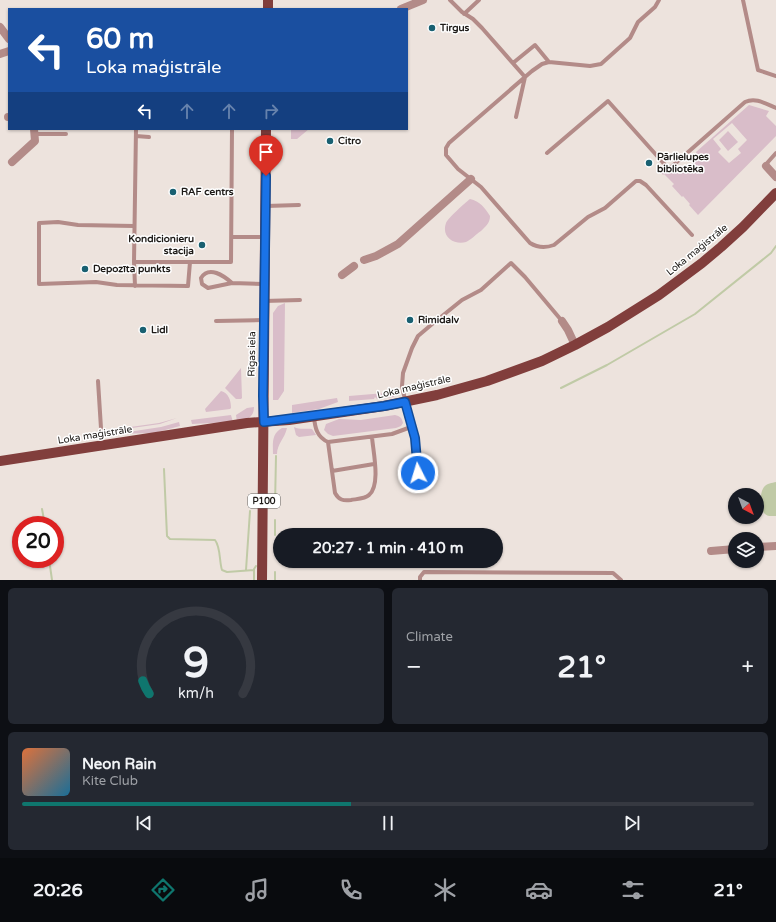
<!DOCTYPE html>
<meta charset="utf-8">
<style>
body{margin:0;font-family:"Varela Round",sans-serif;background:#242831;color:#f1f3f6;height:100vh;display:flex;flex-direction:column;font-size:15px;white-space:nowrap}
*{box-sizing:border-box;margin:0}
p{font-size:13px;color:#9ea1a6}
.icon{flex:none;width:22px;height:22px;fill:none;stroke:currentColor;stroke-width:2;stroke-linecap:round;stroke-linejoin:round}
.map{position:relative;height:580px;overflow:hidden}
.side{display:flex;flex-direction:column;gap:8px;padding:8px;background:#0d0f14;flex:1}
.side>*{flex:none}
.banner{position:absolute;left:8px;top:8px;width:400px;height:122px;border-radius:0px;box-shadow:0 1px 3px #0004;background:#1a4fa0;color:#fff;overflow:hidden}
.needle{width:26px;rotate:139deg}
.buttons{position:absolute;left:728px;top:488px;display:grid;gap:8px}
.buttons a{display:grid;place-items:center;width:36px;height:36px;border-radius:50%;background:#171b24;box-shadow:0 1px 3px #0004;font-size:20px}
.speed{position:absolute;left:12px;top:516px;display:flex;gap:8px;font-size:20px;font-weight:700;text-align:center}
.speed>*{display:grid;place-content:center;width:52px;height:52px;border-radius:50%;background:#171b24;box-shadow:0 1px 3px #0004;line-height:1}
.speed .limit{border:6px solid #d22;background:#fff;color:#111}
.pin{position:absolute;display:grid;place-items:center;width:34px;height:34px;color:#fff;margin:-41px -17px;border-radius:50% 50% 50% 0;rotate:-45deg;box-shadow:0 0 4px #0007}
.pin .icon{rotate:45deg}
.me{position:absolute;width:44px;margin:-22px;rotate:355deg;stroke-linejoin:round;filter:drop-shadow(0 0 3px #0008)}
.turn{display:flex;align-items:center;gap:14px;height:84px;padding:0 12px;font-size:18px}
.turn .icon{width:52px;height:52px;stroke-width:2.5}
.turn b{display:block;font-size:28px;line-height:34px}
.lanes{display:flex;align-items:center;height:38px;padding:0 12px;background:#0003;justify-content:center;gap:20px;direction:ltr}
.lanes .off{opacity:.35}
.big{font-size:30px;font-weight:800;line-height:1.1}
.side .widget{flex:1;display:flex;flex-direction:column;justify-content:center;gap:6px;min-width:0;padding:0 14px;border-radius:6px;background:#242831}
.side .dial{align-items:center;gap:0}
.dial svg{height:104px;overflow:visible;fill:none;stroke:#363941;stroke-width:7;stroke-linecap:round;text-anchor:middle}
.dial text{fill:#f1f3f6;stroke:none}
.song{display:flex;align-items:center;gap:12px}
.cover{width:48px;height:48px;border-radius:6px;background:linear-gradient(135deg,hsl(20 70% 55%),hsl(200 70% 35%))}
.played{height:4px;border-radius:2px;background:linear-gradient(90deg,#0f766e 45%,#363941 45%)}
.keys{display:flex;justify-content:space-around;direction:ltr}
.heat{display:flex;justify-content:space-between;align-items:center;font-size:22px;direction:ltr}
.side .tiles{flex:1;display:grid;gap:8px;grid-template-columns:1fr 1fr}
.widget:last-child{grid-column:span 2}
.trip{position:absolute;left:273px;top:528px;width:230px;height:40px;border-radius:20px;background:#171b24;box-shadow:0 1px 3px #0004;font-weight:800;line-height:40px;text-align:center}
.dock{display:flex;height:64px;justify-content:space-around;align-items:center;background:#090b0e;color:#9ea1a6}
.dock .icon{width:28px;height:28px}
.dock .active{color:#0f766e}
.dock b{font-size:18px;color:#f1f3f6}
.map>svg:first-child{display:block}
.green{fill:#d9bdc9;fill-rule:evenodd}
.water{fill:#c0caa6}
.lines{fill:none;stroke-linecap:round;stroke-linejoin:round}
.stream{stroke:#c0caa6;stroke-width:2}
.service{stroke:#b38b88;stroke-width:4}
.minor{stroke:#b38b88;stroke-width:8}
.primary{stroke:#813e3c;stroke-width:10}
.route-casing{stroke:#114b97;stroke-width:10}
.route{stroke:#1a73e8;stroke-width:7}
.poi-dot{fill:#196071;stroke:#fff;stroke-width:1.5}
.labels{text-anchor:middle;dominant-baseline:central;stroke-width:3;stroke-linejoin:round;paint-order:stroke}
.shield{fill:#fff;stroke:#615f5d;stroke-width:1}
.shield-label{font-size:9px;font-weight:bold;fill:#1d1a17}
.poi-label{font-size:10px;font-weight:bold;fill:#1d1a17;stroke:#fff;text-anchor:start}
.street-label{font-size:10px;fill:#1d1a17;stroke:#fff}
</style>
<div class="map">
<svg width="776" height="580" viewBox="0 0 776 580">
<rect width="100%" height="100%" fill="#ede3dd"/>
<path class="green" d="M749,105L769,111L766,116L776,126V136L698,215L689,205L690,204L683,196L682,197L672,186L674,184L664,174L663,175L658,169L678,168L685,170L698,158L696,152ZM732,123L747,140L738,149L741,153L729,163L718,152L721,149L713,139Z
M291,129H309L297,139H291Z
M728,131L738,142L728,151L719,140Z
M470,199C480,201 485,208 490,216C490,223 486,226 481,231C476,234 471,240 466,242C454,245 441,237 446,223C448,218 465,203 470,199Z
M285,303L284,391L278,400H273V313L278,306Z
M241,368L242,398L241,399H236L225,388Z
M221,391C229,393 231,401 231,408L230,409L206,412L205,409Z
M397,392L394,397L377,399L375,397L374,399L349,401V396Z
M337,398L338,402L319,409L292,413V405Z
M254,407C254,418 246,420 237,422L236,415L247,408Z
M231,415L233,422L192,424L191,420Z
M395,415C400,416 402,418 403,423L401,426L396,428L333,436L328,434L324,430L326,424L339,419L361,420Z
M177,418L160,424L111,431L109,430L159,423Z
M179,422L180,426L154,433L115,434L161,427Z
M294,427C300,430 306,428 312,429L316,435L299,437L296,435Z
M282,428H287C285,438 277,444 277,454H273C273,444 271,434 282,428Z"/>
<path class="water" d="M776,482V516C771,516 767,517 764,513C759,508 760,492 764,487C767,483 772,483 776,482Z"/>
<g class="lines">
<path class="stream" d="M561,388L607,365L695,314L771,253L776,246
M164,469L167,536L170,539L215,540C221,548 219,561 222,570L227,572L254,570
M275,505L276,456
M42,509L45,525
M275,535V520
M49,559L52,580
M246,570L250,511
M254,580V569L256,566
M275,580V572"/>
<path class="service" d="M450,0L462,12L473,19L482,28L525,77L449,143L446,148V155L458,169L481,187L530,243C538,248 546,248 554,245L588,217L605,208L636,181H640L646,185L692,235
M743,0L758,70L776,76
M464,14L479,0
M513,63L535,45L549,62
M516,117L525,77L532,71L542,64L549,62L590,66L601,64L630,38L638,22L655,7L659,0
M136,129L134,262H231L232,129
M35,134H66
M136,136L149,137
M547,153L608,101L667,167L670,168L745,102C756,97 766,104 776,108
M766,166L768,162L776,153
M266,206L299,205
M134,226L78,225L58,222L39,223V284L96,282L117,285L188,286L190,262
M232,237H265
M134,262L135,286
M232,283L208,288L202,284L201,278C209,265 224,276 232,283L264,284
M264,301L300,300
M216,321L264,320
M98,381L102,444
M314,417C315,428 317,437 328,442L392,434L411,427
M328,442L335,493C339,500 343,501 351,500C356,499 365,499 369,495C381,485 373,451 372,437
M332,471L374,464
M418,473L415,438L411,427L402,386L403,373L412,348L418,336L431,325L462,300L481,290L511,263L525,277L562,321
M420,580V577L424,572L613,573L621,580"/>
<path class="minor" d="M401,9L423,0
M0,27L9,39
M0,54L9,51
M8,117H9
M12,162L35,141L34,129
M766,166L776,177
M364,260L376,256L398,244L471,179
M342,275L354,266
M562,321L568,330L575,345
M757,547L776,546
M711,551L735,549"/>
<path class="primary" d="M268,9V0
M0,461L247,423L289,420L384,406L437,395L487,381L542,361L575,345L608,327L659,295L702,263L721,247L743,227L776,193
M262,580L266,129"/>
</g>
<g class="lines">
<g class="route-casing">
<path id="route" d="M266,176L263,396L264,422L384,406L405,402L415,438L418,473"/>
</g>
<use href="#route" class="route"/>
</g>
<g class="poi-dot">
<circle cx="432" cy="28" r="4"/>
<circle cx="330" cy="141" r="4"/>
<circle cx="649" cy="163" r="4"/>
<circle cx="173" cy="192" r="4"/>
<circle cx="202" cy="245" r="4"/>
<circle cx="85" cy="269" r="4"/>
<circle cx="410" cy="320" r="4"/>
<circle cx="143" cy="330" r="4"/>
</g>
<g class="labels">
<rect class="shield" x="248" y="494" width="32" height="14" rx="3"/>
<g class="shield-label">
<text x="264" y="501">P100</text>
</g>
<g class="poi-label">
<text x="440" y="28">Tirgus</text>
<text x="338" y="141">Citro</text>
<text x="657" y="157">Pārlielupes<tspan x="657" dy="12">bibliotēka</tspan></text>
<text x="181" y="192">RAF centrs</text>
<text x="194" y="239" text-anchor="end">Kondicionieru<tspan x="194" dy="12">stacija</tspan></text>
<text x="93" y="269">Depozīta punkts</text>
<text x="418" y="320">Rimidalv</text>
<text x="151" y="330">Lidl</text>
</g>
<g class="street-label">
<text transform="translate(697 250) rotate(-39)">Loka maģistrāle</text>
<text transform="translate(252 354) rotate(-89)">Rīgas iela</text>
<text transform="translate(414 387) rotate(-13)">Loka maģistrāle</text>
<text transform="translate(95 435) rotate(-9)">Loka maģistrāle</text>
</g>
</g>
</svg>
<div class="buttons">
<a><svg class="needle" viewBox="-14 -14 28 28"><path d="M0-13l5 13h-10z" fill="#e53935"/><path d="M0 13l5-13h-10z" fill="#9ea1a6"/></svg></a>
<a><svg class="icon" aria-label="layers" viewBox="0 0 24 24"><path d="M12 4l9 5-9 5-9-5zM3 14l9 5 9-5"/></svg></a>
</div>
<div class="speed"><div class="limit">20</div></div>
<div class="pin" style="left:266px;top:176px;background:#d93025"><svg class="icon" aria-label="arrive" viewBox="0 0 24 24"><path d="M6 21V4h12l-3 4 3 4H6"/></svg></div>
<svg class="me" style="left:418px;top:473px" viewBox="-20 -20 40 40"><circle r="17" fill="#1a73e8" stroke="#fff" stroke-width="3"/><path d="M0-11L8 9 0 5-8 9z" fill="#fff"/></svg>
<div class="trip">20:27 · 1 min · 410 m</div>
<div class="banner">
<div class="turn"><svg class="icon" aria-label="left" viewBox="0 0 24 24"><path d="M17 20v-9H6M10 6l-5 5 5 5"/></svg><div><b>60 m</b>Loka maģistrāle</div></div>
<div class="lanes"><svg class="icon" aria-label="left" viewBox="0 0 24 24"><path d="M17 20v-9H6M10 6l-5 5 5 5"/></svg><svg class="icon off" aria-label="ahead" viewBox="0 0 24 24"><path d="M12 20V5M6 11l6-6 6 6"/></svg><svg class="icon off" aria-label="ahead" viewBox="0 0 24 24"><path d="M12 20V5M6 11l6-6 6 6"/></svg><svg class="icon off" aria-label="right" viewBox="0 0 24 24"><path d="M7 20v-9h11M14 6l5 5-5 5"/></svg></div>
</div>
</div>
<section class="side">
<div class="tiles">
<div class="widget dial"><svg viewBox="0 0 100 80">
<path d="M14 69A42 42 0 1 1 86 69"/>
<path d="M14 69A42 42 0 0 1 9 59" stroke="#0f766e"/>
<text x="50" y="56" font-size="32" font-weight="700">9</text>
<text x="50" y="72" font-size="11">km/h</text>
</svg></div>
<div class="widget"><p>Climate</p>
<div class="heat"><a>−</a><b class="big">21°</b><a>+</a></div>
</div>
<div class="widget">
<div class="song"><i class="cover"></i><div><b>Neon Rain</b><p>Kite Club</p></div></div>
<div class="played"></div>
<div class="keys"><svg class="icon" aria-label="previous" viewBox="0 0 24 24"><path d="M18 5L8 12l10 7zM5 5v14"/></svg><svg class="icon" aria-label="pause" viewBox="0 0 24 24"><path d="M8 5v14M16 5v14"/></svg><svg class="icon" aria-label="next" viewBox="0 0 24 24"><path d="M6 5l10 7-10 7zM19 5v14"/></svg></div>
</div>
</div>
</section>
<nav class="dock">
<b>20:26</b>
<svg class="icon active" aria-label="directions" viewBox="0 0 24 24"><path d="M12 3l9 9-9 9-9-9zM9 14v-3h6M13 9l2 2-2 2"/></svg>
<svg class="icon" aria-label="music" viewBox="0 0 24 24"><path d="M9 18V5l10-2v13"/><circle cx="6" cy="18" r="3"/><circle cx="16" cy="16" r="3"/></svg>
<svg class="icon" aria-label="phone" viewBox="0 0 24 24"><path d="M5 4h4l2 5-3 2q2 4 5 5l2-3 5 2v4C11 20 4 13 5 4z"/></svg>
<svg class="icon" aria-label="climate" viewBox="0 0 24 24"><path d="M12 3v18M4 7l16 10M4 17L20 7"/></svg>
<svg class="icon" aria-label="car" viewBox="0 0 24 24"><path d="M5 17H2v-5l4-1 3-4h7l3 4 3 1v5h-3M9 17h6M6 11h13"/><circle cx="7" cy="17" r="2"/><circle cx="17" cy="17" r="2"/></svg>
<svg class="icon" aria-label="filters" viewBox="0 0 24 24"><path d="M4 7h16M4 17h16"/><circle cx="9" cy="7" r="2"/><circle cx="15" cy="17" r="2"/></svg>
<b>21°</b>
</nav>
